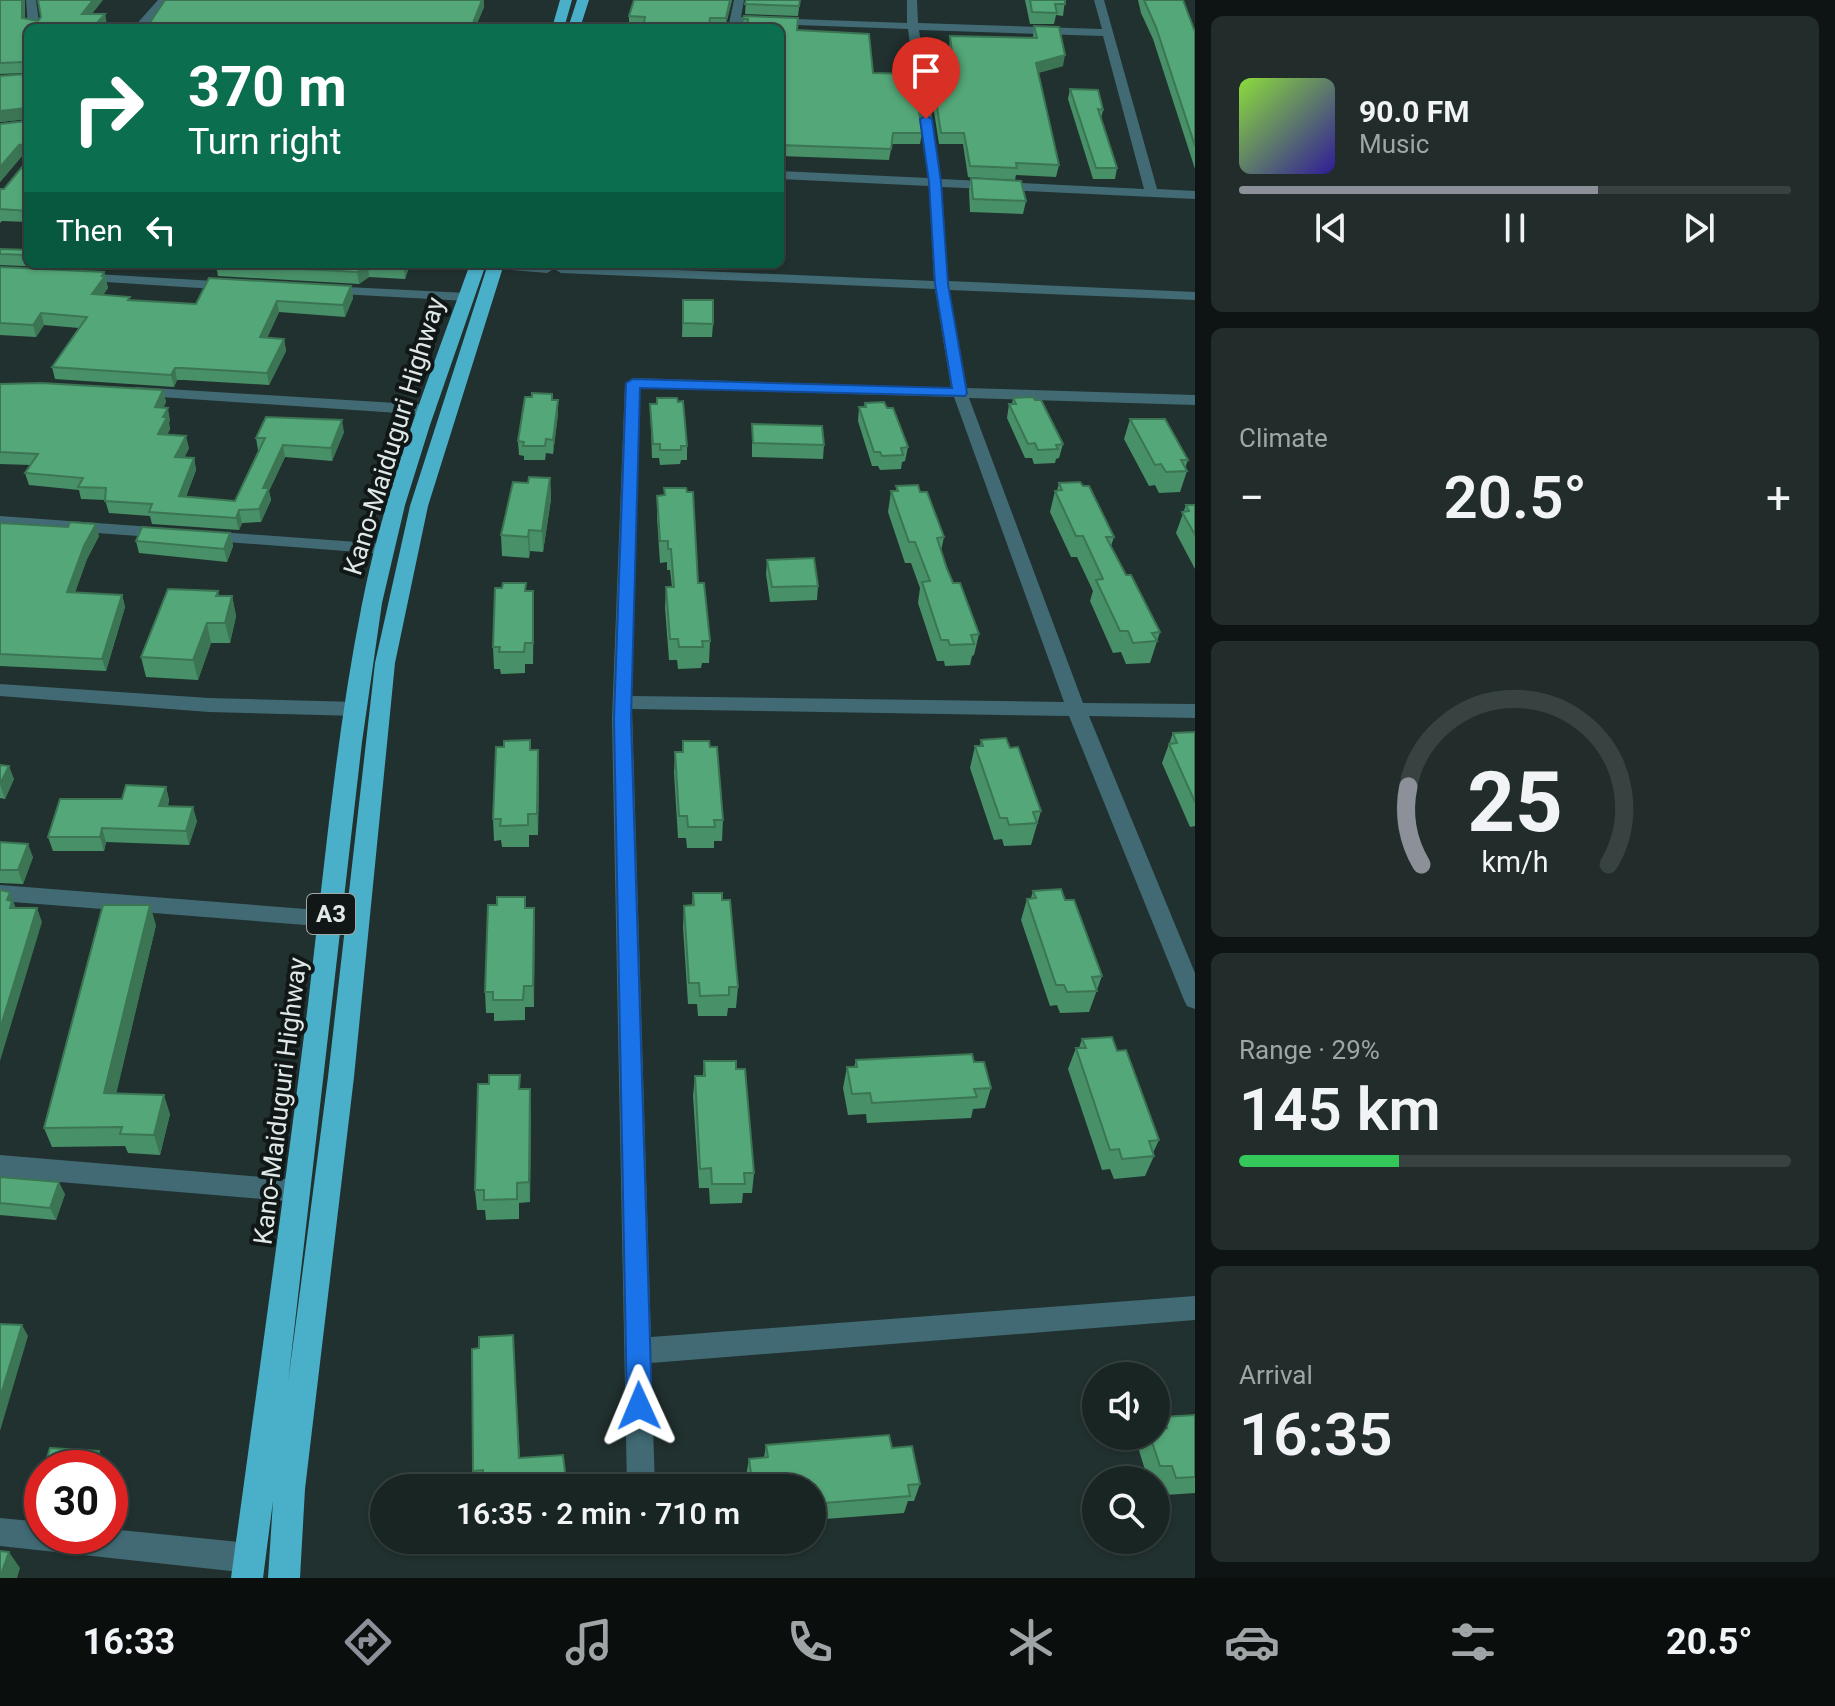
<!DOCTYPE html>
<meta charset="utf-8">
<style>
body{margin:0;font-family:Roboto,sans-serif;background:#222d2b;color:#f1f3f6;height:100vh;display:flex;flex-direction:column;font-size:30px;white-space:nowrap}
*{box-sizing:border-box;margin:0}
p{font-size:26px;color:#9fa5a6}
.icon{flex:none;width:44px;height:44px;fill:none;stroke:currentColor;stroke-width:2;stroke-linecap:round;stroke-linejoin:round}
.map{position:relative;flex:1;overflow:hidden}
.sheet{display:flex;flex-direction:column;gap:16px;padding:16px;background:#0e1413;width:640px}
.sheet>*{flex:none}
.guide{position:absolute;left:24px;top:24px;width:760px;height:244px;border-radius:12px;box-shadow:0 2px 6px #0004,0 0 0 2px #374241;background:#0b6e4f;color:#fff;overflow:hidden}
.controls{position:absolute;left:1082px;top:1362px;display:grid;gap:16px}
.controls a{display:grid;place-items:center;width:88px;height:88px;border-radius:50%;background:#192523;box-shadow:0 2px 6px #0004,0 0 0 2px #374241;font-size:40px}
.speed{position:absolute;left:24px;top:1450px;display:flex;gap:16px;font-size:40px;font-weight:700;text-align:center}
.speed>*{display:grid;place-content:center;width:104px;height:104px;border-radius:50%;background:#192523;box-shadow:0 2px 6px #0004,0 0 0 2px #374241;line-height:1}
.speed .limit{border:12px solid #d22;background:#fff;color:#111}
.pin{position:absolute;display:grid;place-items:center;width:68px;height:68px;color:#fff;margin:-82px -34px;border-radius:50% 50% 50% 0;rotate:-45deg;box-shadow:0 0 8px #0007}
.pin .icon{rotate:45deg}
.me{position:absolute;width:88px;margin:-44px;rotate:359deg;stroke-linejoin:round;filter:drop-shadow(0 0 6px #0008)}
.turn{display:flex;align-items:center;gap:28px;height:168px;padding:0 32px;font-size:36px}
.turn .icon{width:104px;height:104px;stroke-width:2.5}
.turn b{display:block;font-size:56px;line-height:68px}
.then{display:flex;align-items:center;height:76px;padding:0 32px;background:#0003;gap:16px;font-size:30px}
.big{font-size:60px;font-weight:600;line-height:1.1}
.sheet .widget{flex:1;display:flex;flex-direction:column;justify-content:center;gap:12px;min-width:0;padding:0 28px;border-radius:12px;background:#222d2b}
.sheet .dial{align-items:center;gap:0}
.dial svg{height:208px;overflow:visible;fill:none;stroke:#374241;stroke-width:7;stroke-linecap:round;text-anchor:middle}
.dial text{fill:#f1f3f6;stroke:none}
.song{display:flex;align-items:center;gap:24px}
.cover{width:96px;height:96px;border-radius:12px;background:linear-gradient(135deg,hsl(90 70% 55%),hsl(250 70% 35%))}
.played{height:8px;border-radius:4px;background:linear-gradient(90deg,#8c9099 65%,#374241 65%)}
.keys{display:flex;justify-content:space-around;direction:ltr}
.heat{display:flex;justify-content:space-between;align-items:center;font-size:44px;direction:ltr}
.charge{height:12px;border-radius:6px;background:linear-gradient(90deg,#34c759 29%,#374241 0)}
.trip{position:absolute;left:370px;top:1474px;width:456px;height:80px;border-radius:40px;background:#192523;box-shadow:0 2px 6px #0004,0 0 0 2px #374241;font-weight:600;line-height:80px;text-align:center}
.tab-bar{display:flex;height:128px;justify-content:space-around;align-items:center;background:#0a0f0e;color:#9fa5a6}
.tab-bar .icon{width:56px;height:56px}
.tab-bar .on{color:#8c9099}
.tab-bar b{font-size:36px;color:#f1f3f6}
main{display:flex;flex:1;min-height:0}
.map>svg:first-child{display:block}
.lines{fill:none;stroke-linecap:round;stroke-linejoin:round}
.minor{fill:#416a74;fill-rule:evenodd}
.trunk{fill:#4ab0c9;fill-rule:evenodd}
.wall{fill:#489067}
.shaded-wall{fill:#3b7554}
.building{fill:#54a778;stroke:#3b7554;stroke-width:2}
.route{fill:#1a73e8;stroke:#114b97;stroke-width:2}
.labels{text-anchor:middle;dominant-baseline:central;stroke-width:8;stroke-linejoin:round;paint-order:stroke}
.shield{fill:#101716;stroke:#a0a9a8;stroke-width:2}
.shield-label{font-size:24px;font-weight:bold;fill:#dee8e7}
.street-label{font-size:26px;fill:#dee8e7;stroke:#101716}
</style>
<main>
<div class="map">
<svg width="1195" height="1578" viewBox="0 0 1195 1578">
<rect width="100%" height="100%" fill="#21312f"/>
<g class="lines">
<path class="minor" d="M26,0H36L40,28H28Z
M158,0H169L145,28H133Z
M734,0H744L741,17L907,23V0H917L918,23L1102,29L1094,0H1104L1157,189L1195,191V199L942,187L948,281L1195,292V300L949,290L967,388L1195,395V405L969,398L1083,703L1195,704V718L1089,716L1195,973V1009L1187,1006L1184,1000L1069,716L632,709L651,1337L1195,1296V1320L651,1363L655,1488H627L612,719L625,383L633,378L951,388L935,289L561,273L554,269L561,265L934,281L929,186L780,179V171L928,178L908,29L740,23V28H728ZM919,30L1103,36L1144,189L941,179ZM640,388L954,397L1064,702L632,696Z
M479,264H537L554,269L547,273L486,268Z
M79,273L231,282L238,286L231,290L74,280V274Z
M327,286L467,293L474,297L467,301L322,293L320,290Z
M136,387L428,405L436,410L428,415L131,395V389Z
M0,516L166,528L174,533L166,538L0,526Z
M206,531L385,544L394,549L385,554L200,540L197,536Z
M0,684L209,698L357,702L367,709L357,716L209,712L0,696Z
M0,885L331,911L339,913L342,919L339,925L331,927L0,901Z
M0,1155L298,1180L307,1183L310,1191L307,1199L298,1202L0,1177Z
M0,1518L42,1522V1536H110V1529L249,1543L259,1548L264,1558L259,1568L249,1573L0,1546Z"/>
<path class="trunk" d="M560,0H572L564,28H552Z
M577,0H589L580,28H568Z
M470,264H486L430,425L405,505L382,603L362,742L288,1383L328,1077L375,663L410,506L488,264H504L428,506L395,663L354,1077L305,1489L300,1578H268L273,1501L263,1578H231C257,1387 284,1196 308,1004C324,871 336,735 362,604C385,487 430,375 470,264Z"/>
</g>
<path class="wall" d="M0,0H25V18L38,21L92,14H105L106,25L147,27L165,0H484V7L475,28H28V222L2,221L0,223V189H4L28,160L27,155L22,156L0,182V124L26,121V119L0,122V76L26,74V73L0,74Z
M732,0L725,28H643V26H629V16Z
M746,0H800L798,16L745,14Z
M1025,0H1065L1063,16L1056,15L1054,24H1030Z
M1138,0H1183L1195,32V169L1153,39L1141,13Z
M744,16L797,30L873,73L922,133L920,144H892L889,160L780,156V28H743Z
M1034,26L1063,66L1038,73L1059,165L1056,177L1016,175L1015,180L968,177L963,144H939L930,85L932,74L929,63L931,52H949L950,36L1033,38Z
M1070,89L1103,110L1101,118L1117,168L1115,179H1093L1068,99Z
M971,178L1026,201L1023,214L970,212L969,191Z
M0,249L28,250V264H119L115,270L0,265Z
M205,264H410L405,279L369,277L359,284L218,276L216,265Z
M0,267L104,272L108,288L103,295L131,300L196,304L351,286L353,298L345,317L279,312L267,338L284,339L286,351L269,385L184,380H177L174,387L55,379L52,367L79,328L44,325L36,337L0,335Z
M683,300L713,324L712,337H682Z
M0,384L163,390L166,402L163,408L170,420L169,423L170,429L167,435L189,448L184,458H194L196,470L186,497L235,501L259,450H258L256,438L344,432L332,461L285,457L269,491L271,500L261,522L242,523L239,530L152,524L150,516L109,513L105,500L81,499L79,490L29,485L25,473L30,465L0,464Z
M552,394V400L558,414L553,454L546,453L545,460H524V456L519,455L518,441L532,397Z
M657,398L687,446V460H681L680,464L660,465L659,458H652L650,404H657Z
M1013,398L1063,444L1059,458L1056,459L1055,463L1034,464L1032,458H1025L1007,418L1009,404H1012Z
M865,403L887,408L908,447L905,461L902,462L901,469L880,470L878,466H872L858,421L859,407H864Z
M1130,419L1188,460L1185,468L1187,471L1180,492L1159,493L1155,485L1149,486L1124,439Z
M752,424L824,445L823,459L752,457Z
M550,478L551,499L543,552L530,551L529,558L502,556L501,535L528,483Z
M1059,483L1114,537L1111,546L1126,575L1160,632L1150,663L1126,664L1121,652L1113,653L1090,601L1093,591L1077,557H1071L1050,512L1055,491H1057Z
M896,486L920,492L944,537L941,551L953,583L979,634L974,655L972,656L970,665L945,666L944,661H937L918,603L920,588L911,563H905L888,512L891,491H896Z
M664,488L698,583L710,641L709,663H702L701,668L678,669L677,660H669L665,608L666,587H672L670,570H667V562L660,563L657,517V496L664,495Z
M1186,505H1195V569L1176,533Z
M0,523L99,536L87,559L75,592L122,595L125,607L106,671L0,666Z
M230,533L233,546L227,562L139,553L136,541Z
M767,560L818,586L817,600L770,602L766,574Z
M526,583V591H533V664H525V673L501,674L500,669H494L493,647L502,588Z
M218,591L219,596H232L236,616L230,643H211L198,680L146,677L141,657Z
M1195,732V826L1190,827L1162,763L1173,733Z
M981,740L1010,748L1041,811L1031,845L1004,846L1002,839L994,840L970,768L975,746H980Z
M683,741L723,820L722,841H714V848H687L686,838H678L674,773L675,752H682Z
M530,750L539,771L538,835H529V847H502L501,840L494,841L493,819Z
M0,765L14,779L5,799L0,798Z
M166,787L169,800L168,806L197,821L189,845L106,842L104,851H53L48,837L122,799Z
M0,842L33,857L23,884L0,883Z
M1033,891L1065,900L1102,976L1089,1012L1060,1013L1057,1005L1050,1006L1021,920L1027,899L1031,898Z
M693,893L722,900L738,987L736,1008H728L727,1016H698L697,1004H688L683,927L684,906L692,905Z
M526,908H534V1007H525V1020L494,1021V1013H486L485,992Z
M156,925L116,1093L170,1114L160,1155L128,1153L125,1146L52,1147L44,1128Z
M1082,1039L1117,1051L1159,1140L1153,1153L1154,1156L1145,1176L1114,1179L1110,1169L1102,1170L1068,1069L1076,1048H1079Z
M856,1060L974,1062L991,1088L985,1108L973,1109L971,1118L867,1123L866,1114L848,1115L843,1088L847,1067H854Z
M704,1061L736,1069L754,1173L752,1193H743L742,1203L710,1204L709,1188H699L693,1096L695,1076H703Z
M520,1075V1089L531,1109L530,1202L519,1203V1219L486,1220L485,1210H477L475,1190L489,1084Z
M0,1177L65,1194L56,1220L0,1215Z
M513,1335L520,1458L563,1455L566,1488H476L473,1471L479,1348Z
M1195,1415V1493L1165,1495L1161,1483H1156V1480H1148L1138,1447L1144,1436H1156V1429L1163,1417Z
M766,1445L892,1448L920,1484L914,1501H908L904,1513L812,1520V1488H748L746,1476L749,1459L764,1458Z"/>
<path class="shaded-wall" d="M22,0H25V28L22,18Z
M93,0H103L84,24L82,14Z
M482,0H484V7L475,28H471Z
M730,0H732L725,28L726,18Z
M105,14L107,24L104,28L95,25Z
M1065,55L1063,66L1034,74L1036,63Z
M27,108L28,119L0,122V111Z
M27,144L28,155L22,156L0,182V167L19,145Z
M405,264H410L405,279L404,268Z
M368,266L369,277L359,284L357,272Z
M104,272L108,288L95,306L92,294Z
M351,286L353,298L345,317L343,305Z
M277,301L279,312L262,349L260,337Z
M41,313L44,325L36,337L33,325Z
M284,339L286,351L269,385L267,373Z
M175,368L177,380L174,387L171,375Z
M163,390L166,402L157,419L155,407Z
M558,400V414L553,454V440Z
M168,408L170,420L169,423L170,429L161,446L158,434L163,417Z
M342,420L344,432L332,461L331,448Z
M186,436L189,448L178,470L175,457Z
M283,445L285,457L269,491L271,500L261,522L259,509L263,488Z
M194,458L196,470L181,509L179,496Z
M550,478L551,499L543,552L542,531Z
M239,510L242,523L239,530L236,518Z
M96,524L99,536L87,559L71,604L67,592L84,546Z
M529,530L530,551L529,558L528,537Z
M230,533L233,546L227,562L224,549Z
M533,591L534,612L533,664Z
M122,595L125,607L106,671L102,659Z
M232,596L236,616L230,643L225,623Z
M207,623L211,643L198,680L193,660Z
M538,750L539,771L538,835L537,814Z
M9,766L14,779L5,799L0,784Z
M166,787L169,800L163,819L159,806Z
M193,807L197,821L189,845L186,831Z
M102,828L106,842L104,851L100,837Z
M28,844L33,857L23,884L18,870Z
M10,892L18,914L15,922L7,900Z
M150,905L156,925L112,1112L104,1093Z
M37,908L42,922L0,1061V1029Z
M534,908L535,930L534,1007L533,986Z
M530,1089L531,1109L530,1202L529,1182Z
M164,1095L170,1114L160,1155L154,1135Z
M59,1182L65,1194L56,1220L50,1208Z
M22,1325L28,1336L0,1431V1398Z
M99,1451L105,1463L104,1468H94Z
M9,1552L20,1568L17,1578H0Z"/>
<path class="building" d="M0,0H22V18L38,21L41,17L38,0H93L82,14H105L95,25L147,27L165,0H482L471,28H28V65L25,62L0,63Z
M634,0H730L726,18H710L709,28H643L645,17L629,16Z
M746,0H800L799,6L745,4Z
M1030,0H1065V4H1055L1057,13L1032,12Z
M1144,0H1183L1195,32V146L1156,27Z
M744,16L798,18L797,30L869,34L873,73L914,74L922,133H893L891,149L780,145V28H748V19H743Z
M1034,26L1059,27L1065,55L1036,63L1059,165L1016,163L1017,168L970,166L964,133H941L932,74H937L931,52H952L950,36L1037,38Z
M28,67V211L0,209V189H4L28,160L27,144L19,145L0,167V124L26,121L27,108L0,111V76L26,74Z
M1070,89L1098,90L1103,110L1098,109L1117,168H1096Z
M971,178L1021,181L1026,201L973,199Z
M0,249L28,250V255L0,254Z
M216,264H405L404,268L368,266L357,272Z
M0,267L104,272L102,276H105L92,294L130,297L128,300L196,304L209,278L351,286L343,305L277,301L260,337L284,339L267,373L182,368H175L171,375L52,367L87,317L41,313L33,325L0,323Z
M683,300H713V324L683,323Z
M41,383L163,390L155,407L168,408L163,417H167L158,434L186,436L175,457L194,458L179,496L235,501L265,438H256L266,417L342,420L331,448L283,445L263,488H269L259,509L239,510L236,518L149,512L152,504L105,501L106,488L78,487L83,478L25,473L38,454L0,452V384Z
M532,393L552,394V400H558L553,440L546,439L545,446H523L524,442L518,441L525,397H532Z
M1033,397L1035,400H1041L1063,444L1056,445L1058,449L1038,450L1035,443L1028,444L1009,404H1016L1013,398Z
M657,398H677L678,402L683,401L687,446H681V450H660V444H653L650,404H657Z
M884,402L887,408H893L908,447L901,448L903,455L882,456L880,452H874L859,407H866L865,403Z
M1130,419H1165L1188,460H1181L1187,471L1166,472L1161,464L1155,465Z
M752,424L822,426L824,445L753,443Z
M529,477L550,478L542,531L529,530L528,537L501,535L513,482L528,483Z
M1080,482L1083,486H1089L1114,537H1106L1126,575H1131L1160,632L1152,633L1157,641L1133,643L1128,631H1120L1096,580L1103,579L1083,536H1076L1055,491L1062,490L1059,483Z
M918,485L920,492H927L944,537L937,538L947,569L953,583H960L979,634L971,635L974,644L950,645L948,640H941L922,582L930,581L915,542H909L891,491H898L896,486Z
M664,488H686L687,492H693L698,583H704L710,641H702L703,647H679L678,639H670L666,587H674L671,549H668V541H660L657,496L665,495Z
M1186,505H1195V535L1182,512L1189,511Z
M70,522L96,524L84,546L67,592L122,595L102,659L0,654V523L68,527Z
M142,527L230,533L224,549L136,541Z
M814,558L818,586L772,587L767,560Z
M503,583H526L525,591H533V643H525L524,652H499L500,647H493L495,588H502Z
M168,589L218,591L216,596H232L225,623H207L193,660L141,657Z
M1195,732V802L1169,744L1177,743L1173,733Z
M1006,738L1010,748L1018,747L1041,811L1033,812L1037,823L1009,825L1007,818H1000L975,746H983L981,740Z
M530,740V750H538L537,814H528V825L500,826L501,819H493L496,747H504V741Z
M683,741H709L710,747H717L723,820H714L715,827H688L687,816H679L675,752H683Z
M0,765L9,766L0,784Z
M126,785L166,787L159,806L193,807L186,831L102,828L100,837H48L60,799H122Z
M0,842L28,844L18,870H0Z
M1061,889L1065,900H1074L1102,976L1092,977L1097,991L1067,992L1064,985H1056L1027,899L1036,898L1033,891Z
M0,890L10,892L7,900L12,901L10,908H37L0,1029Z
M693,893H722V900H730L738,987H729V995L700,996L699,983H689L684,906L694,905Z
M497,897H525V908H534L533,986H524L523,1000H493V992H485L488,905H497Z
M103,905H150L104,1093L164,1095L154,1135L120,1134L122,1127L44,1128Z
M1112,1037L1117,1051L1126,1050L1159,1140L1149,1141L1154,1156L1122,1159L1119,1149L1110,1150L1076,1048H1086L1082,1039Z
M972,1054L974,1062H984L991,1088L974,1089L977,1097L872,1103L870,1093L852,1094L847,1067H857L856,1060Z
M704,1061H736V1069H745L754,1173H744L745,1184H712L711,1168L700,1169L695,1076H705Z
M489,1075H520L519,1089H530L529,1182L517,1183V1199L484,1200V1190H475L478,1084H489Z
M0,1177L59,1182L50,1208L0,1203Z
M0,1324L22,1325L0,1398Z
M513,1335L519,1458L563,1455L566,1481L546,1483L545,1480L483,1484V1470L473,1471L472,1349L479,1348V1337Z
M1195,1415V1477L1176,1478L1172,1466H1160L1150,1436H1156V1429L1167,1428L1163,1417Z
M889,1435L892,1448L912,1446L920,1484L908,1485L910,1496L812,1504V1488H753L749,1459L768,1457L766,1445Z
M50,1448L99,1451L94,1468H44Z
M42,1475V1491H37Z
M0,1551L9,1552L0,1577Z"/>
<path class="route" d="M926,116L932,119L941,182L948,284L967,393L965,396L640,388L631,719L652,1406L648,1414L639,1418L631,1414L627,1406L614,719L626,383L633,379L952,388L935,284L929,182L920,119Z"/>
<g class="labels">
<rect class="shield" x="307" y="894" width="48" height="40" rx="6"/>
<g class="shield-label">
<text x="331" y="914">A3</text>
</g>
<g class="street-label">
<text transform="translate(394 436) rotate(-73)">Kano-Maiduguri Highway</text>
<text transform="translate(280 1101) rotate(-83)">Kano-Maiduguri Highway</text>
</g>
</g>
</svg>
<div class="controls">
<a><svg class="icon" aria-label="sound" viewBox="0 0 24 24"><path d="M4 9h4l5-4v14l-5-4H4zM17 9q2 3 0 6"/></svg></a>
<a><svg class="icon" aria-label="search" viewBox="0 0 24 24"><circle cx="10" cy="10" r="6"/><path d="M15 15l6 6"/></svg></a>
</div>
<div class="speed"><div class="limit">30</div></div>
<div class="pin" style="left:926px;top:119px;background:#d93025"><svg class="icon" aria-label="arrive" viewBox="0 0 24 24"><path d="M6 21V4h12l-3 4 3 4H6"/></svg></div>
<svg class="me" style="left:639px;top:1406px" viewBox="-20 -20 40 40"><path d="M0-17L14 15 0 8-14 15z" fill="#1a73e8" stroke="#fff" stroke-width="4"/></svg>
<div class="trip">16:35 · 2 min · 710 m</div>
<div class="guide">
<div class="turn"><svg class="icon" aria-label="right" viewBox="0 0 24 24"><path d="M7 20v-9h11M14 6l5 5-5 5"/></svg><div><b>370 m</b>Turn right</div></div>
<div class="then">Then<svg class="icon" aria-label="left" viewBox="0 0 24 24"><path d="M17 20v-9H6M10 6l-5 5 5 5"/></svg></div>
</div>
</div>
<section class="sheet">
<div class="widget">
<div class="song"><i class="cover"></i><div><b>90.0 FM</b><p>Music</p></div></div>
<div class="played"></div>
<div class="keys"><svg class="icon" aria-label="previous" viewBox="0 0 24 24"><path d="M18 5L8 12l10 7zM5 5v14"/></svg><svg class="icon" aria-label="pause" viewBox="0 0 24 24"><path d="M8 5v14M16 5v14"/></svg><svg class="icon" aria-label="next" viewBox="0 0 24 24"><path d="M6 5l10 7-10 7zM19 5v14"/></svg></div>
</div>
<div class="widget"><p>Climate</p>
<div class="heat"><a>−</a><b class="big">20.5°</b><a>+</a></div>
</div>
<div class="widget dial"><svg viewBox="0 0 100 80">
<path d="M14 69A42 42 0 1 1 86 69"/>
<path d="M14 69A42 42 0 0 1 9 39" stroke="#8c9099"/>
<text x="50" y="56" font-size="32" font-weight="700">25</text>
<text x="50" y="72" font-size="11">km/h</text>
</svg></div>
<div class="widget"><p>Range · 29%</p><b class="big">145 km</b><div class="charge"></div></div>
<div class="widget"><p>Arrival</p><b class="big">16:35</b></div>
</section>
</main>
<nav class="tab-bar">
<b>16:33</b>
<svg class="icon on" aria-label="directions" viewBox="0 0 24 24"><path d="M12 3l9 9-9 9-9-9zM9 14v-3h6M13 9l2 2-2 2"/></svg>
<svg class="icon" aria-label="music" viewBox="0 0 24 24"><path d="M9 18V5l10-2v13"/><circle cx="6" cy="18" r="3"/><circle cx="16" cy="16" r="3"/></svg>
<svg class="icon" aria-label="phone" viewBox="0 0 24 24"><path d="M5 4h4l2 5-3 2q2 4 5 5l2-3 5 2v4C11 20 4 13 5 4z"/></svg>
<svg class="icon" aria-label="climate" viewBox="0 0 24 24"><path d="M12 3v18M4 7l16 10M4 17L20 7"/></svg>
<svg class="icon" aria-label="car" viewBox="0 0 24 24"><path d="M5 17H2v-5l4-1 3-4h7l3 4 3 1v5h-3M9 17h6M6 11h13"/><circle cx="7" cy="17" r="2"/><circle cx="17" cy="17" r="2"/></svg>
<svg class="icon" aria-label="filters" viewBox="0 0 24 24"><path d="M4 7h16M4 17h16"/><circle cx="9" cy="7" r="2"/><circle cx="15" cy="17" r="2"/></svg>
<b>20.5°</b>
</nav>
